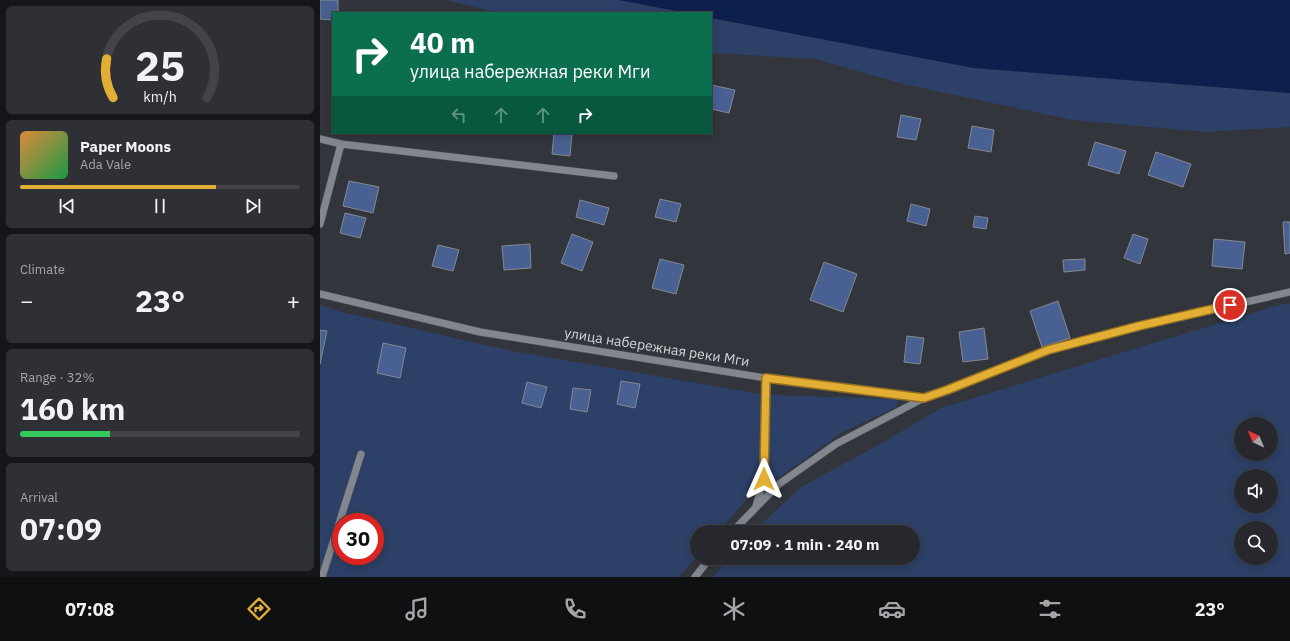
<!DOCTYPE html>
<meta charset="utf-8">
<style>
body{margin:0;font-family:"IBM Plex Sans",sans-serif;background:#2e3035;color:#f1f3f6;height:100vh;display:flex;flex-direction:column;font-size:15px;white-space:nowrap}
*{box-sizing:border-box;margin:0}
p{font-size:13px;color:#a4a6aa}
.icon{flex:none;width:22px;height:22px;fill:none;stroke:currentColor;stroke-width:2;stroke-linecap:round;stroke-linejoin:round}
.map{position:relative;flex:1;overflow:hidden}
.drawer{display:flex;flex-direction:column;gap:6px;padding:6px;background:#151619;width:320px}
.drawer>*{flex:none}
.banner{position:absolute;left:12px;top:12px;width:380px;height:122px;border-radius:0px;box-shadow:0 2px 10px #0003,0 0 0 1px #424449;background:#0b6e4f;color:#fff;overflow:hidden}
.needle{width:26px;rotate:316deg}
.controls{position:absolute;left:914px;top:417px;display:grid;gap:8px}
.controls a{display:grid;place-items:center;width:44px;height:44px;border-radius:50%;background:#26282d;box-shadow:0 2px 10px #0003,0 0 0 1px #424449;font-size:20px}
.speed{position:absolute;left:12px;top:513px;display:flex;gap:8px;font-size:20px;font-weight:700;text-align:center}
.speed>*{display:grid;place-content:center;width:52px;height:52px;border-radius:50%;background:#26282d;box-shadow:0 2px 10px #0003,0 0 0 1px #424449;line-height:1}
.speed .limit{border:6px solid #d22;background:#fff;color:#111}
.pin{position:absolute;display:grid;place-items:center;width:34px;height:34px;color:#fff;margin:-17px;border:2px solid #fff;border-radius:50%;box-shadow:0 1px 4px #0007}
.me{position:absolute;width:44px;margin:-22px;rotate:0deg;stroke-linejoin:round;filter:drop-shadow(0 0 3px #0008)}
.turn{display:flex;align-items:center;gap:14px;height:84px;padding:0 12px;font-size:18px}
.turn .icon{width:52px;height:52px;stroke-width:2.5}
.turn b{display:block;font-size:28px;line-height:34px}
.lanes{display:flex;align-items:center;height:38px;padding:0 12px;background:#0003;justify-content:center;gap:20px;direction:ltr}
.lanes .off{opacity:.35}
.big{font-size:30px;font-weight:800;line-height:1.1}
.drawer .tile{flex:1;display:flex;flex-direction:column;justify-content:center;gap:6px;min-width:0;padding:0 14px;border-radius:6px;background:#2e3035}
.drawer .dial{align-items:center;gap:0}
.dial svg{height:104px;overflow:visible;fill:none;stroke:#424449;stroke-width:7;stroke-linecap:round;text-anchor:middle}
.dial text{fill:#f1f3f6;stroke:none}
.song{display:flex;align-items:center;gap:12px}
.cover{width:48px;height:48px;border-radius:6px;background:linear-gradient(135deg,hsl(30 70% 55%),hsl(140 70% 35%))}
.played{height:4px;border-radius:2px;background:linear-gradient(90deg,#e3ae34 70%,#424449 70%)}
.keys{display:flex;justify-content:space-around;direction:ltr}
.heat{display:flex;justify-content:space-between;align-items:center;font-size:22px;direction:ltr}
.charge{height:6px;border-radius:3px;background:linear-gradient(90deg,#34c759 32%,#424449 0)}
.trip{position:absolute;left:370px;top:525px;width:230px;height:40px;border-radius:20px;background:#26282d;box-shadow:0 2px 10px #0003,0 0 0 1px #424449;font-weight:800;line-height:40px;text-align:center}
.menu{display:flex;height:64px;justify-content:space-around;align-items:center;background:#0f1012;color:#a4a6aa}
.menu .icon{width:28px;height:28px}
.menu .active{color:#e3ae34}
.menu b{font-size:18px;color:#f1f3f6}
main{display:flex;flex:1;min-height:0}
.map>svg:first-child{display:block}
.green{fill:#2d4067;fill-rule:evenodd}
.water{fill:#0d204d}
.building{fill:#486092;stroke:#858990}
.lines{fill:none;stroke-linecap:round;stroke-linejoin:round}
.minor-casing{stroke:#515459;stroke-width:8}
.minor{stroke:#82868e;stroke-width:7}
.route-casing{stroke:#947122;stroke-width:10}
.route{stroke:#e3ae34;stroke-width:7}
.labels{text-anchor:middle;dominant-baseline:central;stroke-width:3;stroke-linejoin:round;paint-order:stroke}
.street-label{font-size:14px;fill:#d2d4d8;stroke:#32363c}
</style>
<main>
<section class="drawer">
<div class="tile dial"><svg viewBox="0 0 100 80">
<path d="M14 69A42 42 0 1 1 86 69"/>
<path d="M14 69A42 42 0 0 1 9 39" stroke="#e3ae34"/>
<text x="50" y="56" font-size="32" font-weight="700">25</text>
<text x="50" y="72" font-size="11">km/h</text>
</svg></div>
<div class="tile">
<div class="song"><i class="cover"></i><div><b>Paper Moons</b><p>Ada Vale</p></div></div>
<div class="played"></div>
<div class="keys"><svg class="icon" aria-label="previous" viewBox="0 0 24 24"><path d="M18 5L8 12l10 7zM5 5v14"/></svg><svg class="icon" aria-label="pause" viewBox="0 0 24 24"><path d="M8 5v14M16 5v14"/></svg><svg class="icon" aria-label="next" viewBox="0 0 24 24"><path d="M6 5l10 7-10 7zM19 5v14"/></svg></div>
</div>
<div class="tile"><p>Climate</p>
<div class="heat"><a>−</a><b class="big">23°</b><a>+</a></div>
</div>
<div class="tile"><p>Range · 32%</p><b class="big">160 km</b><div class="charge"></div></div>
<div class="tile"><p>Arrival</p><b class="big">07:09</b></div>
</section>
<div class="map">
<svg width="970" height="577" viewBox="0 0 970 577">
<rect width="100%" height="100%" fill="#32363c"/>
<path class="green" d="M127,0H299L367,13H178Z
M391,18L654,68L970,93V127L885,132L753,120L583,84L495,59L391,53Z
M970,303V577H393L410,558H593V532H433L481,487L562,443L621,408L955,306ZM921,424H951V454H921ZM921,476H951V506H921ZM921,528H951V558H921Z
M0,305L22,312L187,350L440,394L442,468L440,484L398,532H377V556L359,577H0ZM21,522H55V556H21Z
M448,395L578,399L576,407L521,433L450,484L447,480Z"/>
<path class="water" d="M299,0H970V93L654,68L391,18V13H367Z"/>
<path class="building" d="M0,0H18V13H13V20L0,19Z
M391,85L415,90L409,113L391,109Z
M581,115L601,119L596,140L577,137Z
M652,126L674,130L671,152L648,148Z
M234,133H252L250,156L232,154Z
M775,142L806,151L799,174L768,165Z
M836,152L871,164L863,187L828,175Z
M29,181L59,187L53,213L23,206Z
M340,199L361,204L356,222L335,217Z
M260,200L289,208L284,225L256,217Z
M591,204L610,209L606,226L587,221Z
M25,213L46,218L40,238L20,233Z
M655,216L668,218L666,229L653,227Z
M963,222H970V253L965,254Z
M252,234L273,242L262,271L241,263Z
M813,234L828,239L820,264L804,258Z
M894,239L925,242L922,269L892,266Z
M210,244L211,268L184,270L182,246Z
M118,245L139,250L133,271L112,266Z
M340,259L364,265L356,294L332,288Z
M765,259V270L744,272L743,260Z
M504,262L537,274L523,312L490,300Z
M738,301L750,338L722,347L710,311Z
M664,328L668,359L643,362L639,332Z
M0,330L7,331L0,364Z
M587,336L604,338L600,364L584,362Z
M63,343L86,348L80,378L57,373Z
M301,381L320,384L315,408L297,404Z
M207,382L227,387L221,408L202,403Z
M253,388L271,390L267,412L250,409Z"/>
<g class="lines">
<g class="minor-casing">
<path id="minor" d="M0,139L21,144L294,176
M0,224L21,144
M0,294L160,332L446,378L604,398L627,391L728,350L819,326L970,292
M436,506L444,479L446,378
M412,532L459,484L516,444L604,398
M2,577L41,454
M375,577L390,558"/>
</g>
<use href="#minor" class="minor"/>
</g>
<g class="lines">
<g class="route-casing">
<path id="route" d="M444,479L446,378L604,398L627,390L728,350L819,326L910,305"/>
</g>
<use href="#route" class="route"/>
</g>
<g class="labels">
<g class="street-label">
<text transform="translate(337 347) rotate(9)">улица набережная реки Мги</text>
</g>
</g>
</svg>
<div class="controls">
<a><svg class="needle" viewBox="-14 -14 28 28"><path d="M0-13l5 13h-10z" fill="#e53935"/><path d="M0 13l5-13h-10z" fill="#a4a6aa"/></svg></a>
<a><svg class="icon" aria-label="sound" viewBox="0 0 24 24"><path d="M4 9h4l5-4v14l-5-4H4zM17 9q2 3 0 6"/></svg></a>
<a><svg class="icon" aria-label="search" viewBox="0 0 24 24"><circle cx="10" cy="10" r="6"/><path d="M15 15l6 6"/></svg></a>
</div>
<div class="speed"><div class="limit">30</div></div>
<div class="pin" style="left:910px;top:305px;background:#d93025"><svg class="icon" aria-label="arrive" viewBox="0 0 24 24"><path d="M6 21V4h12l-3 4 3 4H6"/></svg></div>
<svg class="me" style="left:444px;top:479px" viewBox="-20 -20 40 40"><path d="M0-17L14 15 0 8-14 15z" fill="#e3ae34" stroke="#fff" stroke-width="4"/></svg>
<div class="trip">07:09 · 1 min · 240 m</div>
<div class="banner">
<div class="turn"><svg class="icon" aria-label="right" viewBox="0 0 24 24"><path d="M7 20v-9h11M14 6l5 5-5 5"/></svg><div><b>40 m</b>улица набережная реки Мги</div></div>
<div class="lanes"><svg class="icon off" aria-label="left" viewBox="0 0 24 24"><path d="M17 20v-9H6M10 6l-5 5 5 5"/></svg><svg class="icon off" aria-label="ahead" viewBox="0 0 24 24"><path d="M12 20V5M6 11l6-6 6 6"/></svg><svg class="icon off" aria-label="ahead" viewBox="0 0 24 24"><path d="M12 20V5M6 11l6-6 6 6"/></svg><svg class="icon" aria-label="right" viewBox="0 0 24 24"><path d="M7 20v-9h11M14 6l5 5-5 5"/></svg></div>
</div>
</div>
</main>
<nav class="menu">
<b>07:08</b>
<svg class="icon active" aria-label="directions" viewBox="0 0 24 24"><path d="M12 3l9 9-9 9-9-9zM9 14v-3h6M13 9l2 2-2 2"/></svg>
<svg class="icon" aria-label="music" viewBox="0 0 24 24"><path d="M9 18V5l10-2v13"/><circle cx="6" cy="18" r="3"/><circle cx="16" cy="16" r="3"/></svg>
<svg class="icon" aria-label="phone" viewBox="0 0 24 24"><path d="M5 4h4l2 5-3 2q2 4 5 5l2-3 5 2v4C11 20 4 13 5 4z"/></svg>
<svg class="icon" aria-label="climate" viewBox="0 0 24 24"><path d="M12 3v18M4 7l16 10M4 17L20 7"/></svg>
<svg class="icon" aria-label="car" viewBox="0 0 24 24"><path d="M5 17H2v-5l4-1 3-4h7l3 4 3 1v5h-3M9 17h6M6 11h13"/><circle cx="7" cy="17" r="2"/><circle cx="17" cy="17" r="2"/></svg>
<svg class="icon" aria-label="filters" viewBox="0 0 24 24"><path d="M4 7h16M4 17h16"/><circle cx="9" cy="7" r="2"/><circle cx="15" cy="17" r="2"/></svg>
<b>23°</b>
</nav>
